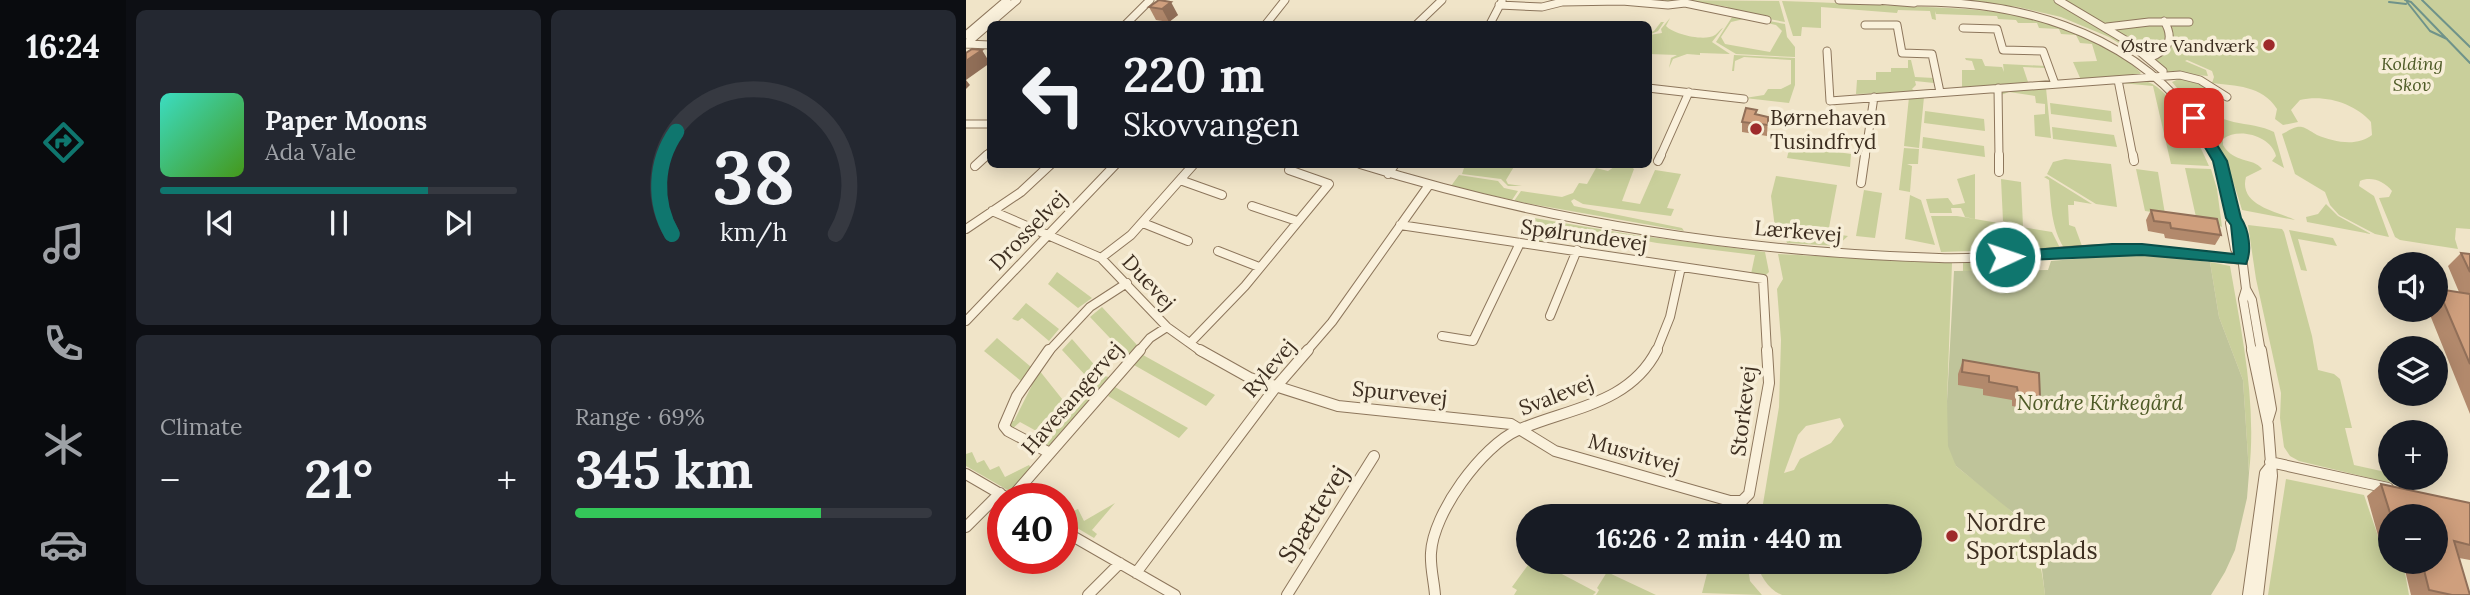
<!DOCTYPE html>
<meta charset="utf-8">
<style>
body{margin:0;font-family:Lora,serif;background:#242831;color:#f1f3f6;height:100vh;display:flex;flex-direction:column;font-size:26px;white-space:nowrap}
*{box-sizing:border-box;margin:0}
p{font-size:23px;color:#9ea1a6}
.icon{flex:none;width:38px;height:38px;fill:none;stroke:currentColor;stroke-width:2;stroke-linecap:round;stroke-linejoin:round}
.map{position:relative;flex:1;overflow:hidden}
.side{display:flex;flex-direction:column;gap:10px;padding:10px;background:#0d0f14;width:840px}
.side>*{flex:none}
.hud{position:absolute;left:21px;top:21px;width:665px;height:147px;border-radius:10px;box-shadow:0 4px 18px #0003;background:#171b24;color:#f1f3f6;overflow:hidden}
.controls{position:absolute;left:1412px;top:252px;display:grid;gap:14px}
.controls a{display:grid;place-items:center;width:70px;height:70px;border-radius:50%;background:#171b24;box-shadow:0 4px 18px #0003;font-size:35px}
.speed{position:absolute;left:21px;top:483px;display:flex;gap:14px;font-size:35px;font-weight:700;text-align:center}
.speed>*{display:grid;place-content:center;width:91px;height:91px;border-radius:50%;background:#171b24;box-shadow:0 4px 18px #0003;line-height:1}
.speed .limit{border:10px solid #d22;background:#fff;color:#111}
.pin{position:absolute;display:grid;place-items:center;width:60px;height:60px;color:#fff;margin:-30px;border-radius:14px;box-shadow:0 4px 10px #0006}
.me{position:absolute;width:77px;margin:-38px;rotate:87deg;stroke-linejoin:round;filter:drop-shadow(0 0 5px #0008)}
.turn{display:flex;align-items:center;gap:24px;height:147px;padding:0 21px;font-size:32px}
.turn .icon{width:91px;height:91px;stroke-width:2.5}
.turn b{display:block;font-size:49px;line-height:60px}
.big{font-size:52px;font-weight:800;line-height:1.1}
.side .tile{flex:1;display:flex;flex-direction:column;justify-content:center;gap:10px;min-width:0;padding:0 24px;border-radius:10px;background:#242831}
.side .dial{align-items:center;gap:0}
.dial svg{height:182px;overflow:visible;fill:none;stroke:#363941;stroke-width:7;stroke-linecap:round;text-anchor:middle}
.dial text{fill:#f1f3f6;stroke:none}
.song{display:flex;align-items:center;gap:21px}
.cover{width:84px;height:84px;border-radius:10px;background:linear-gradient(135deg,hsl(170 70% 55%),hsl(100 70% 35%))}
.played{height:7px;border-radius:4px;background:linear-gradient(90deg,#0f766e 75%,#363941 75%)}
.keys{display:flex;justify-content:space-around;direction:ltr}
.heat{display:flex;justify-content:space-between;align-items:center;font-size:38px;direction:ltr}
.charge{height:10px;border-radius:5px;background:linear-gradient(90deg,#34c759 69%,#363941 0)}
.side .tiles{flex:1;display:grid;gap:10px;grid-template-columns:repeat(2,1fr)}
.trip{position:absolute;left:550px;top:504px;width:406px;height:70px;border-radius:35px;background:#171b24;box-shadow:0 4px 18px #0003;font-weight:800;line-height:70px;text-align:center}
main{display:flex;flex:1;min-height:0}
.tab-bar{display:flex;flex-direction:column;width:126px;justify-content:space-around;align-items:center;background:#090b0e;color:#9ea1a6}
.tab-bar .icon{width:49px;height:49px}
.tab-bar .selected{color:#0f766e}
.tab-bar b{font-size:32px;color:#f1f3f6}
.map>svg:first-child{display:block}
.green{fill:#c9cf9b;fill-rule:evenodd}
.cemetery{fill:#bfc49a}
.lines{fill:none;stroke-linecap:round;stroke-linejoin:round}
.stream{stroke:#6f938a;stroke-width:2}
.minor-far2-casing{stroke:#8d765c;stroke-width:9}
.minor-far1-casing{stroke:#8d765c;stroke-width:10}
.minor-casing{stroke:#8d765c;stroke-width:12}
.minor-far2{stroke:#faf1dc;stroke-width:7}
.minor-far1{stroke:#faf1dc;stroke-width:8}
.minor{stroke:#faf1dc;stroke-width:10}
.wall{fill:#b2896c}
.shaded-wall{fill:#916f58}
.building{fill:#cf9f7d;stroke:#916f58;stroke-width:2}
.route{fill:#0f766e;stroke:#0a4d48;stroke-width:2}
.poi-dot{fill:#9e2a2b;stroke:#f7eed8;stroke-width:2.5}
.labels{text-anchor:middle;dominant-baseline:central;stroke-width:7;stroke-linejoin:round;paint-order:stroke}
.far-poi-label{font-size:18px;fill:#3d2e20;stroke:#f7eed8;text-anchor:end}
.far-park-label{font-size:18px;font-style:italic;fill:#4d5a26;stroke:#f7eed8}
.poi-label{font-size:21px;fill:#3d2e20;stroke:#f7eed8;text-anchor:start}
.street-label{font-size:21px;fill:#3d2e20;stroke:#f7eed8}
.park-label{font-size:21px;font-style:italic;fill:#4d5a26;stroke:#f7eed8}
.near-street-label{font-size:24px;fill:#3d2e20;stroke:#f7eed8}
.near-poi-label{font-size:24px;fill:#3d2e20;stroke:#f7eed8;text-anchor:start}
</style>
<main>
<nav class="tab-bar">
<b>16:24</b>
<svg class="icon selected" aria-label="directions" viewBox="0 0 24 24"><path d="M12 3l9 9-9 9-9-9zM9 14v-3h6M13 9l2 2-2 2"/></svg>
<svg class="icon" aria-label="music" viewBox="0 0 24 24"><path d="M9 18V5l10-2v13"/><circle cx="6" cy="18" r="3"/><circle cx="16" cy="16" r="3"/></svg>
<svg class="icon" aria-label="phone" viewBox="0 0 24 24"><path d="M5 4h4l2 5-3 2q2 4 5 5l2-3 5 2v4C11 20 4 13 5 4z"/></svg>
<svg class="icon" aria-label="climate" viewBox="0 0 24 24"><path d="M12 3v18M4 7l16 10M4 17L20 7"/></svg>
<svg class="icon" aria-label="car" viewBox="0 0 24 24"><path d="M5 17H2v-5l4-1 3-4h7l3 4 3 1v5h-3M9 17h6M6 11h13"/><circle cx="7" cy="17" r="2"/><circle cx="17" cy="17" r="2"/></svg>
</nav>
<section class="side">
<div class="tiles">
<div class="tile">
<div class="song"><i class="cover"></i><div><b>Paper Moons</b><p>Ada Vale</p></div></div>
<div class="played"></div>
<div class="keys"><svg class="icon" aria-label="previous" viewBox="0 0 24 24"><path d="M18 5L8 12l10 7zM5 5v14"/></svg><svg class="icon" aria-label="pause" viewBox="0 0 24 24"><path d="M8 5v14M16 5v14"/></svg><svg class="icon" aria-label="next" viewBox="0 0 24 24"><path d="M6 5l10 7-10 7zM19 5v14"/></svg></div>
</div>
<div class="tile dial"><svg viewBox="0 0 100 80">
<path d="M14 69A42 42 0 1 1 86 69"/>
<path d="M14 69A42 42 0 0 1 16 24" stroke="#0f766e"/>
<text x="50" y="56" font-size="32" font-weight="700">38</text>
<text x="50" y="72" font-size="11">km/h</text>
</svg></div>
<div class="tile"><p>Climate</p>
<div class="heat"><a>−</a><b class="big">21°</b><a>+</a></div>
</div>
<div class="tile"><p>Range · 69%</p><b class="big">345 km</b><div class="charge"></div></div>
</div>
</section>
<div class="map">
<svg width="1504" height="595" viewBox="0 0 1504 595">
<rect width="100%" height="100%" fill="#f0e4c8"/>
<path class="green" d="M699,0L813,1L819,22L803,19V16L779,12L777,14L762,9V7L739,3L737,5L698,3Z
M990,0H1504V229L1490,228L1489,239L1492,249L1434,240L1429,237L1413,198L1423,197L1426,191C1418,181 1405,176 1394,181L1393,186L1408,196L1423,237L1409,234L1373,215L1364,205L1359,192L1329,174L1316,134C1323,131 1328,126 1336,127C1341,128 1347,133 1351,135C1368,142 1391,147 1406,135L1405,122C1389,103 1358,94 1334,100L1325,110L1332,122L1317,125L1309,119L1311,109C1296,85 1269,86 1246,83L1248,77L1246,71L1221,60L1219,61L1240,70L1242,76L1199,72L1143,37L1095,17L1052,7Z
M816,1C855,2 895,4 934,6C1014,9 1115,10 1175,73L1171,76L1115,80L1107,62L1131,61L1126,44L1114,43L1110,35L1095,34L1093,29L1073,28L1071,23H1052L1050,20L1032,19L1031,16L970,14L969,11L970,20L966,19L964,11L932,10L931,13L855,7V28L836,27L835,36H827Z
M768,14L792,21L778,19L765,22L755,37L759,44L804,52L816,31L810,25L796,22L798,20L819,24L821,37L829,47V57L770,54L750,42Z
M704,18L700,26C707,34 739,42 749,35C752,33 754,29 757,28L746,42L764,54L734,53V55L721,54L707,59L703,68L705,58L711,55L683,54L682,33L688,31L695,22H698L692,31L683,35L696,33L695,29Z
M768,55L829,58V85L823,103L779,98L798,95L802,89H815L825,84V60L778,57L769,61L768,71H766Z
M999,58L1016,59L1019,66L1036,67L1038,72L1037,64L1080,66L1081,68L1057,67L1062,82L1069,84L996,88V70H1009L1006,61L1000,60Z
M942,60H945L949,77L968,78V83L949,81L950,85L946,89L950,92L890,94L891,80H910V72H925V68H942Z
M1215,78L1241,87L1234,93V99C1248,128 1285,120 1308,132L1318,168L1306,161L1310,156C1305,136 1273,127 1257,139V145C1268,164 1287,157 1296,169L1280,177C1272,206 1313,212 1329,220L1276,210C1263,161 1239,121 1206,82Z
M1182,82C1208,92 1233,142 1243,166L1205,164L1187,86L1155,83Z
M1080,88L1085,138L1069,136L1068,115L1079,114V104L1070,103L1069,96L1043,92L1035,95V91Z
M943,97H958L953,148L938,146Z
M1084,103L1145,111L1146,122L1085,114Z
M959,111L1018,119L1019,131L958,123Z
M1086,127L1148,135L1151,147L1087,139Z
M957,137L1018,146L1019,157L956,148Z
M824,145L885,154L884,167L821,158Z
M938,148L953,149L952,164H941L946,166L944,192L933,190Z
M1099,159L1145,164L1151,207L1130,204L1081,174L1087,162Z
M499,165H549L540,180L542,184L556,186H542L535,179L496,174Z
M664,166L668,169L656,201L674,204L689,170L715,174L701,208L708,209L705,216L617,204L608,199L605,201L608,206L716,228L718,231L548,201L555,191L596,197L607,193L613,183L621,184L630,168L642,171L648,167L662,168Z
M1219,168L1245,169L1251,189L1256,227L1230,217Z
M1170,169L1192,172L1199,214L1179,211Z
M1009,174V219L999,217L995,208H985L986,213H964L960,199L982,198L987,205L999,203L991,179Z
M493,175L532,181L538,188L552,191L546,200L485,186Z
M810,176L871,185L862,233L882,236L871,246L821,243L819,236H810L805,196Z
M1081,176L1126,204L1108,201V205H1102L1103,225L1109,227L1116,246L1098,248C1085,227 1085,204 1083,180L1078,177Z
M1035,179L1055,182L1057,226L1037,221Z
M898,190L916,193L909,238L890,236Z
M944,195L955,200L969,245L939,239Z
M1360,204L1372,216L1405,234L1341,222L1340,217L1352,214Z
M965,216H991L1086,232L1094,248L975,252Z
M568,218L669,235L799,252L803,272L799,276L785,274L789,255L691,243L587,224L578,242L564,240Z
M1282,225L1316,229L1318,232L1346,336L1352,370L1368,374L1374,379L1386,428H1379L1388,465L1424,473V478H1446L1447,485L1416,481L1333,461L1324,456L1318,447L1314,418L1315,393L1290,279Z
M1323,230L1367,238L1371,246L1332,239L1341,271L1335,270Z
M812,254L986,263L981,401L990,466C1045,511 1071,519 1079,595H816C803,590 793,575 791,562H943V516H795L813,407L815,340L811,289L817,279ZM874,418L878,426L865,443L834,459L828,470L818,473L832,435L840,426Z
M1070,261L1071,271H997V263Z
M1244,262L1264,266C1276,335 1291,403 1283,473L1277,380L1253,317Z
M91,272L126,298L112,308L82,284Z
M60,303L93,329L83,341L56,318L52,321L46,319Z
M136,307L171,345L161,356L124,317Z
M31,338L65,367L55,381L18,351Z
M106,339L138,376L143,377L132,389L96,350Z
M177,355L249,395L240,406L168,365Z
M73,370L104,409L130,393L82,448L79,446L83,438L54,422L46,429L43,421H48L66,385L62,384Z
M149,387L222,428L213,438L142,396Z
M6,452L11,463L18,460L24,470L33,466L39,477L63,465L65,468L45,492L0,466V454Z
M1320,479L1398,495L1414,542L1424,545V562H1437L1443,595H1302Z
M96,502L103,513L112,509L118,521L149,503L126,530L131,534L128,538L96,519Z
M571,562H573L630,592L627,595H548L551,590L546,587L562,565L567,567Z
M744,562H781L784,581L796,595L736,593Z
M641,572L690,595H630L633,590L631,588Z"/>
<path class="cemetery" d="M1143,256H1195L1244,262L1253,317L1277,380L1283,473L1281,498L1269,550L1259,572L1245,595H1079L1075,561L1056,520L990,466L982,446L981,401L988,271L1082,270L1085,261Z"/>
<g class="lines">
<path class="stream" d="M1439,0L1445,2L1504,63
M1456,0L1504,47
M1423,2L1440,4
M1441,2L1464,31L1481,39"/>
<g class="minor-far2-casing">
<path id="minor-far2" d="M873,0L914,1
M910,0L948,3
M1092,0L1161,41L1197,71
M945,2C1049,0 1157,30 1223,112C1234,126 1245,140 1253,157
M533,5L576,7L596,2L656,1L702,5L719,3L801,20
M160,24L184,0
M300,24L319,0
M451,24L476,0
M524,24L536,1
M899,25H931L936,53L966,54L974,92
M1141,27L1183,22H1223
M997,28L1031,29L1037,50L1077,51L1089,84
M0,35L41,0
M0,44L51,0
M0,44L24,45
M861,51L864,101L1214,75L1234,80L1261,97
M1183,58C1202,51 1209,39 1198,21
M1152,80L1167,157
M682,88L778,99
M1032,88L1033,157
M0,124H24
M19,157L24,152
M694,157L723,92
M899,157L908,97"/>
</g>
<g class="minor-far1-casing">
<path id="minor-far1" d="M1033,155V172
M1167,155L1168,161
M1252,155L1268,218L1272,224L1280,289L1286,300L1295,352
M692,161L695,155
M394,164C583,223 776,252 973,258C1030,260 1086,250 1143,249C1187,248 1231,255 1275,260
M9,166L21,155
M422,174L429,164
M214,180L256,195
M895,183L899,155
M286,206L331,221
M26,211L135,258L201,327L236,352
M1268,218L1264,223L1269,249L1274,256
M177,223L222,241
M434,225L797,279L801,352
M0,229L55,192L85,164
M252,251L293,267
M135,258L165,235L228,164
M1280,289L1277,299L1286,352
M584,316L611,250
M0,321L150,164
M476,336L507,341L554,243
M224,343L279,286L363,184L323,170
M82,352L124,307L161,283
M172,352L184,338L201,327
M340,352L366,322L463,185
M690,352L704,317L715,267"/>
</g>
<g class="minor-casing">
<path id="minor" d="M83,350L51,396L38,426L42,431L84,453
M234,350L284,378L372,406L545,424L589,451L764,501H776L783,494L803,383L801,350
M1286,350L1302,425L1306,476L1292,595
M1295,350L1305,409L1302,419
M1304,462L1422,488
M0,474L43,499
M44,499L174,350
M0,527L34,493
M96,530L209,595
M170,573L309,388L342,350
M122,595L154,563
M321,595L408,456
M469,595C468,581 464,567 465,553C467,513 516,446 552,430C602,408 663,405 691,350
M1282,595L1299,473L1303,468"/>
</g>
<use href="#minor-far2" class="minor-far2"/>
<use href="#minor-far1" class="minor-far1"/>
<use href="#minor" class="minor"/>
</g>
<path class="wall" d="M193,0L212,15L203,22L190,20L183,7Z
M791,110L790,114L802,117L801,136L776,132V122Z
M1185,210L1255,235L1249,245L1199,238L1198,234L1182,231L1180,220Z
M1495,253L1504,254V294L1493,292L1482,266Z
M1472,289L1504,294V414L1462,310H1470V290Z
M997,360L1074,397L1068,410L1046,406V400L1017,395V389L992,385V374Z
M1415,484L1504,503V560L1493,558L1504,595H1445L1437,562H1470V516H1424V542L1413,539L1401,496Z"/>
<path class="shaded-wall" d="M205,2L212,15L203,22L196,9Z
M16,50L24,63L0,80V61Z
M0,80L4,85L0,89Z"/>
<path class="building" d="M193,0L205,2L196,9L183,7Z
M6,49L16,50L0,61V53Z
M780,108L791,110L789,114L802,117V125L776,122Z
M1185,210L1251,219L1255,235L1205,228L1204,223L1188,221Z
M1495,253L1504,254V272Z
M1472,289L1504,294V364Z
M997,360L1073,373L1074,397L1052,393L1051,387L1023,382V376L996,372Z
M1415,484L1504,503V545L1488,541L1504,595H1486L1463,590L1456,562H1470V516H1425Z"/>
<path class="route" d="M1228,114L1233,116L1261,161L1275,218C1283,230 1286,251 1280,264L1176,255L1034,261L1032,257L1034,253L1039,252L1146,244H1176L1268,254L1265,225L1260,218L1247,161L1222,118Z"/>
<g class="poi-dot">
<circle cx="1303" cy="45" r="7"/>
<circle cx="790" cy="129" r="7"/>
<circle cx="986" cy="536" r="7"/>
</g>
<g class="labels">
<g class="far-poi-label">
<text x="1289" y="45">Østre Vandværk</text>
</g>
<g class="far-park-label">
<text x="1446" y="63">Kolding<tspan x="1446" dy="21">Skov</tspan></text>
</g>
<g class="poi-label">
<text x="804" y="117">Børnehaven<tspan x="804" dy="24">Tusindfryd</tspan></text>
</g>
<g class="street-label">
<text transform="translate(62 230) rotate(-46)">Drosselvej</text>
<text transform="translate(832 231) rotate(5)">Lærkevej</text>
<text transform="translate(618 235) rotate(8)">Spølrundevej</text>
<text transform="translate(183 282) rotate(47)">Duevej</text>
<text transform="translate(303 368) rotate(-50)">Rylevej</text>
<text transform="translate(434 393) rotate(6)">Spurvevej</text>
<text transform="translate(590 395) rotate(-21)">Svalevej</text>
<text transform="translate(106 398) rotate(-49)">Havesangervej</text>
<text transform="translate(777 411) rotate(-83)">Storkevej</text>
<text transform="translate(668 453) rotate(16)">Musvitvej</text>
</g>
<g class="park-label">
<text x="1134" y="402">Nordre Kirkegård</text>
</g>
<g class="near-street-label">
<text transform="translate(347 514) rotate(-58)">Spættevej</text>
</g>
<g class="near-poi-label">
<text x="1000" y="522">Nordre<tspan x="1000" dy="28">Sportsplads</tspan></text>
</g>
</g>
</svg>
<div class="controls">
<a><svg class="icon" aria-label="sound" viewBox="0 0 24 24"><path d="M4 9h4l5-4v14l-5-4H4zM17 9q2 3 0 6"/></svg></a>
<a><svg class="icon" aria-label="layers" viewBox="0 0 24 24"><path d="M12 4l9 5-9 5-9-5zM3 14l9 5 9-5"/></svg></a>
<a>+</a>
<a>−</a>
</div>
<div class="speed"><div class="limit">40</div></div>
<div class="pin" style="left:1228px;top:118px;background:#d93025"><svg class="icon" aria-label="arrive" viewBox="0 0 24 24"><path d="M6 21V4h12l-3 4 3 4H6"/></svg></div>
<svg class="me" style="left:1039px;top:257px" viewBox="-20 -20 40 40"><circle r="17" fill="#0f766e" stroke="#fff" stroke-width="3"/><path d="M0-11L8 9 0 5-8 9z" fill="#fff"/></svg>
<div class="trip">16:26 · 2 min · 440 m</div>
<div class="hud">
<div class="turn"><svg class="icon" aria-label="left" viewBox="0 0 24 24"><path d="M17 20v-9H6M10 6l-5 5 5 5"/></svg><div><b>220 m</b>Skovvangen</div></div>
</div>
</div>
</main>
